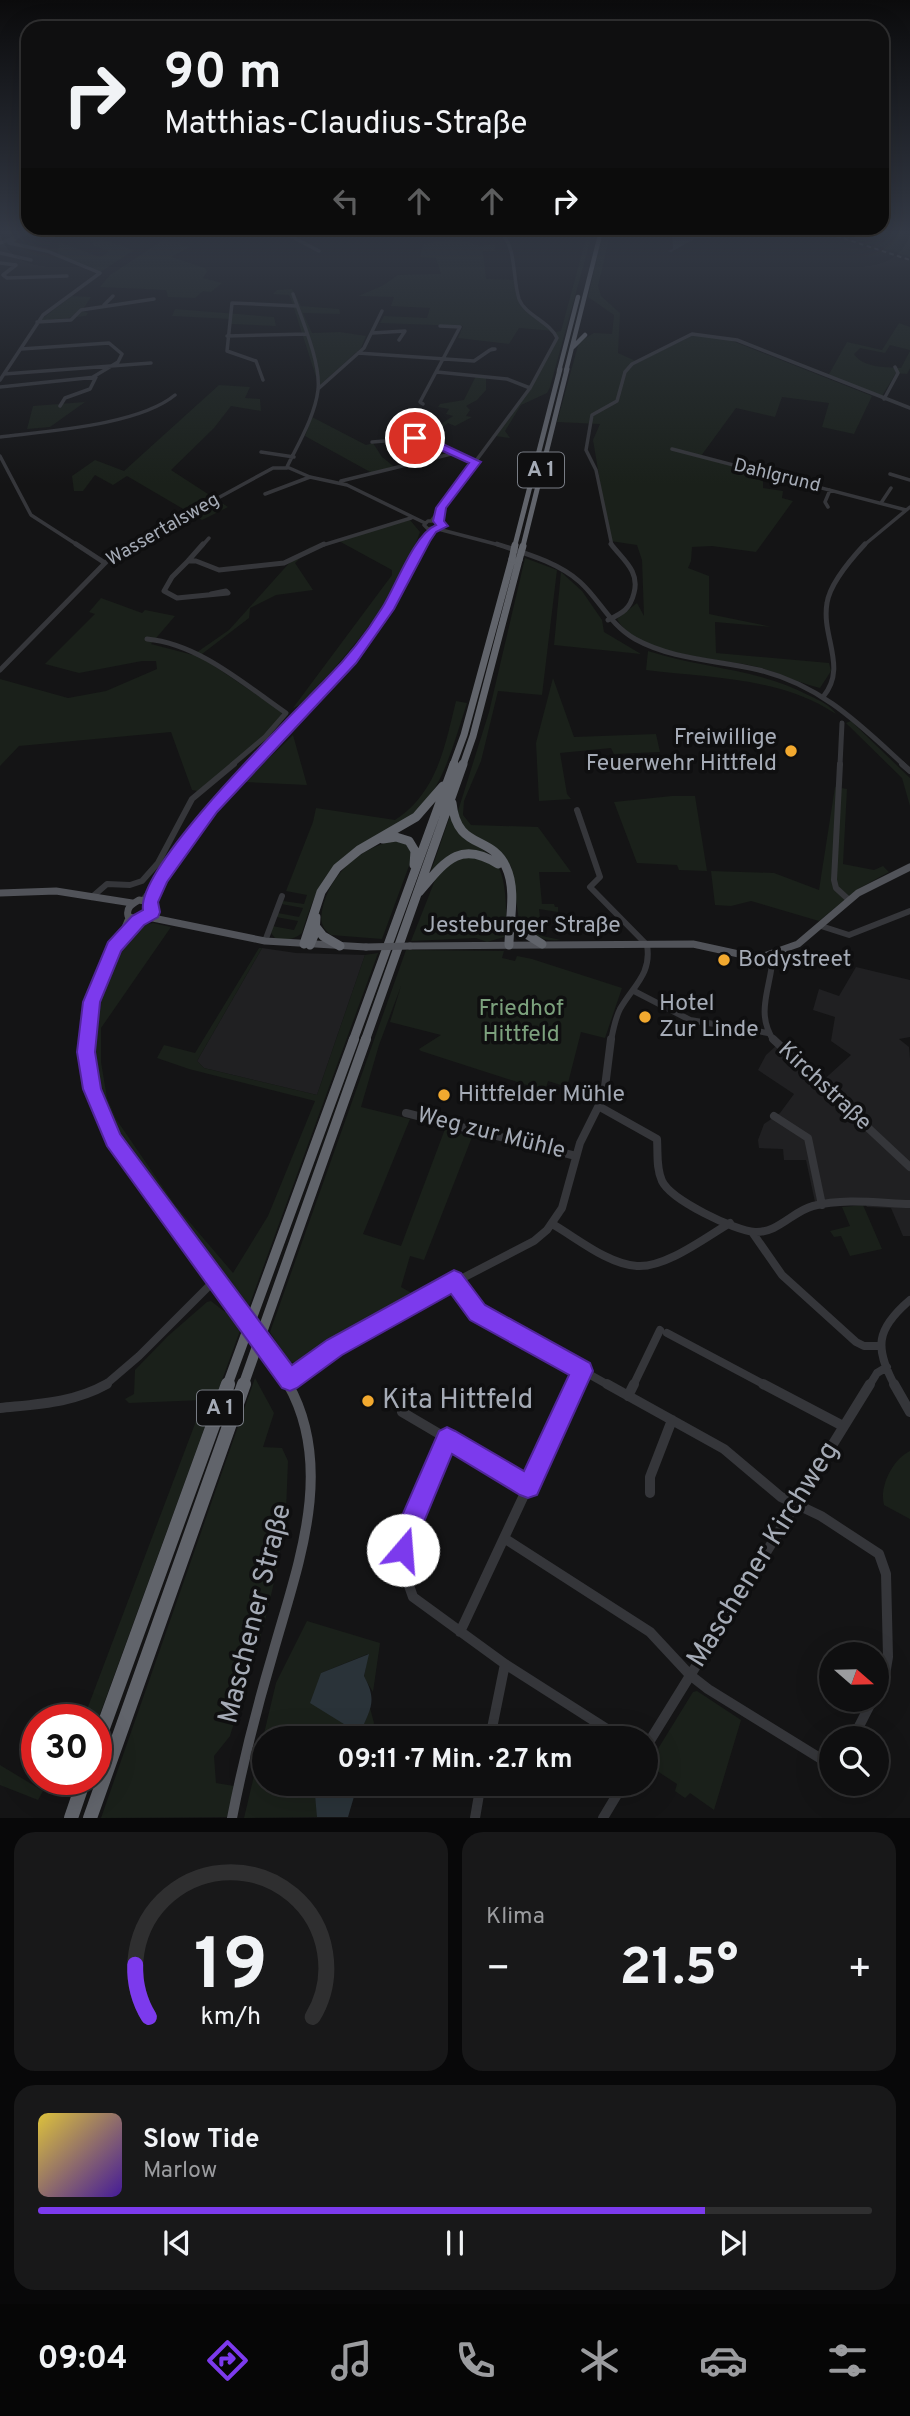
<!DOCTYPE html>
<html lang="de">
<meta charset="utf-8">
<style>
body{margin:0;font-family:Overpass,sans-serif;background:#181819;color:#f1f3f6;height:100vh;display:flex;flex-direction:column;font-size:26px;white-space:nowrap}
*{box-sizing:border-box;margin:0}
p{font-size:23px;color:#9b9c9f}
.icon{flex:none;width:38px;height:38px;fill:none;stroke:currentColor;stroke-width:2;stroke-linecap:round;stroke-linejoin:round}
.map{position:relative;height:1818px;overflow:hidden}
.drawer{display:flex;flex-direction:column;gap:14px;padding:14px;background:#080809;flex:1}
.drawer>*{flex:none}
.guide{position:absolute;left:21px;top:21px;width:868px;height:214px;border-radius:21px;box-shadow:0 7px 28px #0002,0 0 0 2px #2f2f30;background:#0f0f10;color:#f1f3f6;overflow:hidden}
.needle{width:46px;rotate:110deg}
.controls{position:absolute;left:819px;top:1642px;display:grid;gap:14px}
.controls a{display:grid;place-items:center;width:70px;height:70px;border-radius:50%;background:#0f0f10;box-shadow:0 7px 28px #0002,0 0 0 2px #2f2f30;font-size:35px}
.speed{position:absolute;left:21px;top:1704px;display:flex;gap:14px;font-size:35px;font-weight:700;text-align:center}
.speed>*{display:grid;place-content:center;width:91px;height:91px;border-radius:50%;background:#0f0f10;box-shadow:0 7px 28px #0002,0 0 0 2px #2f2f30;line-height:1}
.speed .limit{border:10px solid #d22;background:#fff;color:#111}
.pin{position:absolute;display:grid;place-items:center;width:60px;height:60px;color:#fff;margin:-30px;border:4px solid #fff;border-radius:50%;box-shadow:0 2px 7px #0007}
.me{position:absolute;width:77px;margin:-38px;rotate:18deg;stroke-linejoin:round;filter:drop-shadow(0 0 5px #0008)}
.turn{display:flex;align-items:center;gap:24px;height:147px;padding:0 28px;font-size:32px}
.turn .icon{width:91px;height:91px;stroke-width:2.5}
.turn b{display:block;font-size:49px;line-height:60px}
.lanes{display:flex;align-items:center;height:66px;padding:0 28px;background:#0003;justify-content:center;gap:35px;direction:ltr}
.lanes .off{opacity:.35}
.big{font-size:52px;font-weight:700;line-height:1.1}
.drawer .tile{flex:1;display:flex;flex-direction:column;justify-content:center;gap:10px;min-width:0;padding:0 24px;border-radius:21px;background:#181819}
.drawer .dial{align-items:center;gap:0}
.dial svg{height:182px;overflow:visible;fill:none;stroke:#2f2f30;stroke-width:7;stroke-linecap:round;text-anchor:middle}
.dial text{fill:#f1f3f6;stroke:none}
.song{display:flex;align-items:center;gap:21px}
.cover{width:84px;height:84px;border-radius:10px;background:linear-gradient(135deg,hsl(50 70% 55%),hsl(260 70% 35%))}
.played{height:7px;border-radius:4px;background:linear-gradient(90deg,#7c3aed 80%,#2f2f30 80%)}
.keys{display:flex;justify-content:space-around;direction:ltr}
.heat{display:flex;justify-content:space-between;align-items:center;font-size:38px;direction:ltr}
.drawer .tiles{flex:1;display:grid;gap:14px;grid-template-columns:1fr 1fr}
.tile:last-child{grid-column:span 2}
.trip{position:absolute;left:252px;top:1726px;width:406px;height:70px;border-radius:35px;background:#0f0f10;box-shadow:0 7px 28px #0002,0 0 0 2px #2f2f30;font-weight:700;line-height:70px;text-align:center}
.tabs{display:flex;height:112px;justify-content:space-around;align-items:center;background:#060606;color:#9b9c9f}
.tabs .icon{width:49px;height:49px}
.tabs .current{color:#7c3aed}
.tabs b{font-size:32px;color:#f1f3f6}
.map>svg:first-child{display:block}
.built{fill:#202022}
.green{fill:#1a201a}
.water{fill:#2a3339}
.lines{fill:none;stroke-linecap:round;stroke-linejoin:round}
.minor-far4{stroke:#35363a;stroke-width:3.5}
.minor-far3{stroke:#35363a;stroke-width:5}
.minor-far2{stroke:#35363a;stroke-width:6}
.minor-far1{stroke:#35363a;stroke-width:8}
.minor{stroke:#35363a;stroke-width:10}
.major-far2{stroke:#515359;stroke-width:7}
.major-far1{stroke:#515359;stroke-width:9}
.major{stroke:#515359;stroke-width:10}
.highway-far5{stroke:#61646b;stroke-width:4.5}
.highway-far4{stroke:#61646b;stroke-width:5}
.highway-far3{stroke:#61646b;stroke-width:7}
.highway-far2{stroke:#61646b;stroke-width:9}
.highway-far1{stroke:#61646b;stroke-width:10}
.highway{stroke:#61646b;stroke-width:14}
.rail{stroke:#484a4f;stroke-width:2;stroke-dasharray:4.5 3.5;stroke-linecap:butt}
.major-bridge-far1{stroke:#515359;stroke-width:7}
.major-bridge{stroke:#515359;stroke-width:9}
.highway-bridge{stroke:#61646b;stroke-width:7}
.route{fill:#7c3aed;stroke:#51269a;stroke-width:2}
.poi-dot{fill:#f2a92f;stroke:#0f0f10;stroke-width:2.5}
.labels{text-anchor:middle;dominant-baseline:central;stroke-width:7;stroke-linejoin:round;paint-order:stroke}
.far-street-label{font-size:19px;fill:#a5abb6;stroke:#0f0f10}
.shield{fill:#0f0f10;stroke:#787c84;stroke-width:2}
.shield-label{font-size:21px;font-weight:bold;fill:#a5abb6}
.poi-label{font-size:23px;fill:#a5abb6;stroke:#0f0f10;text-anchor:start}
.street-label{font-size:23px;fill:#a5abb6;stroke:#0f0f10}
.park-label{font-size:23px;fill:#7ca17d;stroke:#0f0f10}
.near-poi-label{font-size:28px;fill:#a5abb6;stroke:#0f0f10;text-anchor:start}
.near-street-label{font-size:28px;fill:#a5abb6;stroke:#0f0f10}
</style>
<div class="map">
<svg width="910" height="1818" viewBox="0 0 910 1818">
<rect width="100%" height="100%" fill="#141415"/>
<path class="built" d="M262,948L296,953L365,955L317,1095L204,1068L197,1061Z
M856,967L910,980V1037L899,1039L909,1047L910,1058V1236H903L891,1208L867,1207L863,1200L815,1202L806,1160H784L783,1149L759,1148L758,1140L764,1124L780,1113L794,1094L758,1070L766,1055L776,1046L819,1084L851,1055L831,1041L835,1017L813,1010L819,989L839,996Z"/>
<path class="green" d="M588,231H593L550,387L547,393L521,405L505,431L510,438L495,436L530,388L557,336L556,332L561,331Z
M603,231H611L598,286L601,296L620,313L618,353L638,362L694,335L730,340L872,396L854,434L822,427L829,403L782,397L775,417L736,408L701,456L763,472V488L783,491L782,498L793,501L756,552L712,546L692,547L691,561L688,568L709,576V614L772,627L715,622L716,653L829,663L831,671L820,688C799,683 779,673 758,667C721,658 637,656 617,619L637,603L644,616L642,560L637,545L610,541L593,440L600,424L557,422L579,342L594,333L612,334L614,315L588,297Z
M832,231H910V257Z
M94,236L134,250L99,273L58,254L59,242L100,257L110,252L92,245L93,242L85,239Z
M174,237L182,239L179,245L190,247L171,257L205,268L207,272L203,278L222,283L211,292L203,291L195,298L168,297L166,290L100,287L110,275L165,239Z
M457,238L480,246L495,244V251H483L486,279L516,280L521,304L554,331L519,328L509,344L458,338L463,326L380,323L384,316L427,318L430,308L391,306L394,297L358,296L382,286L398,275L441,274L436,258L420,257L423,244Z
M292,289L301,306L339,309L340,314L303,313L312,333L340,332L366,336L361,348L319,386L291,299L289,295L273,294L277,290Z
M72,296L91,297L82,311L88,313L86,316L39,321Z
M175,309L274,317L276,326L231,324V319L172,316Z
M899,323L910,327V350L890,345L885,353L860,348L854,354C863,368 886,367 901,368L910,351V368L907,374L896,373L882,396L828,376L847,342L882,350Z
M476,376L486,378V390L477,400L466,406L470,410L466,416L472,417L455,426L448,423L428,439L423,436L453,416L446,414L449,409L438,407L440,404L464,400Z
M219,385L250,387L245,398L260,399L261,411L231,406L214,428L171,470L228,507L202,520L127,476L113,485L95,475L83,491H74L72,476L95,460L124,471Z
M85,402L50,427L27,429L33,406Z
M312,417L366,445L373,443L382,457L397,469L372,473L305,436Z
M410,520L420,532C398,599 349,653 302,704L293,708L392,575V570L337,540Z
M313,545L295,563L313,590L276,595L250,608L249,618L202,654L204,659L282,712L281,718L243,755L198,791L192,790L171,732L19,746L0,766V679L68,698L106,691L157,669L156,661H142L79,673L45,664L95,614L89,612L101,598L142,613L145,610L175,616L151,644L193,655L229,630L291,561Z
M525,558L557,570L542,695L498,691L481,761L464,801L463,815L471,825L538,827L571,872H539L542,904H554L555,907H558V912L539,909L542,936L561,940C545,942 533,936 520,927L511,866L502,855L461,827L458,811L489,712Z
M561,572L582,591L602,620L604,632L641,654L554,645Z
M648,651C702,669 759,668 810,696C819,700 831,706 836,714C781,677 710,678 646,670Z
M553,678L574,737L656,734L660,752L614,754L611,748L560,753L567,794L571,799L539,801L536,743Z
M456,701L467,703C455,739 445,782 419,810C410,820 393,826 382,832C329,862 320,876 302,933C294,940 284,941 275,938L271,933L272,926L294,930L298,921L276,917L278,913L299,917L303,908L281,904L283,901L304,904L307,895L286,891L313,822L316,808L395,820C437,793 445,746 456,701Z
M851,721L910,778V806L902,778L849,726L846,723Z
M293,735L307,785L243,782H244Z
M835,787L847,789L843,864L874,870L883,866L889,872L858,889L819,921L751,901L731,906L715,905L711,871L774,873L819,890Z
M672,796H695L707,871L679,870L677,865L637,863L614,802Z
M450,816L459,833L500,862L470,852L430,874Z
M393,841L405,843L413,855L382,939L331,935C322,928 320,922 322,911C329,875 358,849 393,841Z
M469,857C477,859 490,860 496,865C507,873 508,924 504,937L487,942L476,938L411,941L437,875L446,864Z
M153,923L171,927L101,1028V1062L107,1098L116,1119L175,1205L233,1273L268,1216L315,1101L189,1069L157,1058L164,1045L195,1053L259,948H262L197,1061L204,1068L317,1095L365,955L378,953L96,1725V1720H83L204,1400L129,1403L125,1399L134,1394L135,1370L168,1336L207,1302L211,1301L225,1312L230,1290L115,1138L91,1070V1016L117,948L134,927Z
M406,950L504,951L502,958L515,961L517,956L532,959L622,988L605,1038L581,1032L567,1087L548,1081L545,1091L421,1051L419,1049L441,1035L390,1022L401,986L379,1045L361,1107L410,1119L363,1234L401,1246L445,1129L472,1137L424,1260L410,1256L401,1287L415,1295C395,1310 309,1366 289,1362L270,1332Z
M863,1205L882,1249L850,1256L841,1236L834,1237L830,1231L850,1226L842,1207Z
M255,1378L274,1413L263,1447L282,1448L288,1461L286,1511L278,1565L265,1621L230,1736L214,1756L216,1783L234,1786L227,1817L101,1818Z
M910,1451V1519L884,1505C879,1486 893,1459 910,1451Z
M307,1621L380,1643L373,1692L364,1677L368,1654L321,1673L360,1734L370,1708L374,1723L370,1738H264V1783H324L315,1795L318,1817L244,1818L276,1683Z
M697,1691L741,1720L714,1810L690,1793L685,1798L675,1791L677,1784L648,1765L693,1692Z
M0,1765L43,1791L38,1800L0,1785Z"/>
<path class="water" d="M667,231H708L701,233L711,235L726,231L709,238H696L671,252L668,251L673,249L672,235Z
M369,1654L364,1676C378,1702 370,1708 360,1734L310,1703L321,1673Z
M324,1783H358L348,1817H317L315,1795Z"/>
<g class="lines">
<path class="minor-far4" d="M281,231L319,251
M0,243L32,231
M0,253L31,260
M0,263L16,265L3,275L7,278L67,276
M293,294C302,320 321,363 318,390C315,416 298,444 287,467L310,477L347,485L425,523
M104,305L113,296
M37,322L71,320L81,310L154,299
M372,333L405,331L399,340
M227,336L307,334
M21,349L109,343L122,354L118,362L93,377
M492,349H495L490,350Z
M358,353L474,361L490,350
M437,372L507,379L530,388
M4,374L151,363
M0,380L43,315L100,273L47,251L9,243L20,235
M263,380L256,361L227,351L232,303L297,306
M0,387L96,377L90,389L65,398L60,406
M318,389L364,348L382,311
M884,399L898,373L895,367
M423,404L420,402L460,327L440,326
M0,437C48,431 139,425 175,395
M372,442L422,438L475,462
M672,449L906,510
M261,452L294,457
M0,456L31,515L79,546
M890,474L910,480
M341,481L455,453
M265,494L310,477
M881,503L891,488
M828,507L825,502L830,490
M432,520L530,388L557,338C550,322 525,315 519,299C512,276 517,248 500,231
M428,521H439L442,526L428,529L424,525Z
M438,529L503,546
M130,546L273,468H287
M202,546L209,538
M320,546L411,518
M424,546L433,530
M612,546L596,470L586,450L592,415L617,401L625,372L632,364L692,334L737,340L910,408
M863,546L910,507"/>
<path class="minor-far3" d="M76,544L105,563
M497,544C524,553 558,562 580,582C600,600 610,625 635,639C673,660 717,660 759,670C822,686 858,723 904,765
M188,561L203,544
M211,594L226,591L228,593L177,598L164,591L172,577L188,561H196L219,570L284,563L324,544
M608,620C623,613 630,609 634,593C640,571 623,560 611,544
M147,639C199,644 244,684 286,713L265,737L232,765
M0,670L107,561L133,544
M823,697C848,667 821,637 827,603C830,583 851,559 865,544
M250,765L351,660L379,622L425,544
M840,765L842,723"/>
<path class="minor-far2" d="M840,764L834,880L836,888L849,900
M902,764L910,771
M577,810L600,877L590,887L647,945C652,974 633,986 620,1009C615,1019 613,1030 611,1041
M92,897L107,884L130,885L142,881L158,863L192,799L234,764
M143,900L224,793L252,764
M821,926L849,935L910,911
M265,941L282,896
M773,954C772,986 754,1012 774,1041
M634,991L690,1020L768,1033"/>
<path class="minor-far1" d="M773,1039L910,1167
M600,1107L657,1139C658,1153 656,1168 662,1181C671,1200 735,1231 755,1232C778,1233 793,1211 813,1206C844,1198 879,1203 910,1204
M406,1113L576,1156
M774,1116L808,1138L822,1205
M554,1225C578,1239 608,1264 637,1266C666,1268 706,1237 730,1223
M752,1232L782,1275L856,1342L864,1346H880
M454,1281L478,1312L610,1386
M667,1333L767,1386
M290,1380L378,1322L534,1241L547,1230L562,1208L580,1143L604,1095L611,1039
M104,1386L139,1356L215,1280
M575,1386L582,1371
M633,1386L660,1330
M869,1386L877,1373L887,1367
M895,1386C874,1347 876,1329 910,1300"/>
<path class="minor" d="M607,1384L724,1449L781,1497L821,1516L879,1554L886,1574L888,1657L885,1675L877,1691
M763,1384L843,1426
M894,1384L910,1412
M628,1396L634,1384
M0,1408C38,1404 73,1403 107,1384
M402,1412L528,1486
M447,1439L420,1496L407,1537L404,1557L406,1577L413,1597L505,1664L621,1738
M650,1493V1477L672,1420
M504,1538L650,1632L690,1675L708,1689L831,1765
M460,1632L576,1384
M490,1738L505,1664
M853,1738L873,1699
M646,1747L870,1384
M475,1818L481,1783
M603,1818L624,1783"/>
<path class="major-far2" d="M0,893L56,891L132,903
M139,900L150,902L153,910C144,919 139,922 128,916C126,907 132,904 139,900Z
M148,917L265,941L366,947
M410,946L693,944L748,956H764L798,944L858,893L910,867
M87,1041C91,990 111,963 129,918"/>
<path class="major-far1" d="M87,1039C79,1127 195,1253 247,1322
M273,1356L289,1386"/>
<path class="major" d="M232,1818C243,1762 257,1707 273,1653C297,1567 336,1469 288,1384"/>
<path class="highway-far5" d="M573,347L585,335
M559,371L578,297
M566,371L601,231"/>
<path class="highway-far4" d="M515,545L560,369
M523,546L567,369"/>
<path class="highway-far3" d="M453,765L464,735L512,559
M463,765L473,736L519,560"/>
<path class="highway-far2" d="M452,803C457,851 491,834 506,867C517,890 509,921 509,945
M383,839L396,837L409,841L415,851L414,865
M419,892C444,863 459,839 498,864
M316,927L323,936L340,946
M515,927L542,944
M304,944L321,892L337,868L359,850L416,817L443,786
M310,945L315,933L316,917
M353,1041L454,764
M365,1041L463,764"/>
<path class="highway-far1" d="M227,1386L354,1039
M243,1386L366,1039"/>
<path class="highway" d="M96,1747L228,1384
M71,1818L84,1780
M90,1818L244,1384"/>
<path class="rail" d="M821,231L910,260"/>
<path class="major-bridge-far1" d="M366,947L410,946"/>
<path class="major-bridge" d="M247,1322L273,1356"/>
<path class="highway-bridge" d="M512,559L515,545
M519,560L523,546"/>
</g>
<linearGradient id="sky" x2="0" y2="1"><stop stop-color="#0b0b0c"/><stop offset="0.48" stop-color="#343a46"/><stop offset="1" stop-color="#343a46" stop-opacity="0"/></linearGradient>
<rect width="910" height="485" fill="url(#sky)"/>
<path class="route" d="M411,436H426L481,462L446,508L444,521L448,526L436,532L430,541L394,609L356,663L217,812L167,882L158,902L160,912L158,917L144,925L121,951L100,1002L95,1052L101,1089L120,1134L292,1365L327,1340L454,1270L461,1273L485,1305L590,1363L593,1371L537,1495L528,1498L520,1495L452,1454L416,1541L411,1558L403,1562L394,1558L391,1550V1541L439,1431L447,1427L455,1431L524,1471L569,1375L470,1320L451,1294L342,1355L297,1388L290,1391L282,1388L107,1146L83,1089L77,1052L83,1002L108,942L132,916L143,910C136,866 292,715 326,679C347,658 366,634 382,608C395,588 414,534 436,525L433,521L436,508L469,463L421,441L411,440Z"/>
<g class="poi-dot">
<circle cx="791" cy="751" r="7"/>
<circle cx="724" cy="960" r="7"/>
<circle cx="645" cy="1017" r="7"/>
<circle cx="444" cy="1095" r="7"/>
<circle cx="368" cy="1401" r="7"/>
</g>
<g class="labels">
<g class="far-street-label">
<text transform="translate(777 476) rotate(14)">Dahlgrund</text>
<text transform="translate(163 530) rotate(-30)">Wassertalsweg</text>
</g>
<g class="shield">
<rect x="518" y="452.5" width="46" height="35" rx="5"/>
<rect x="197" y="1390.5" width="46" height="35" rx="5"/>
</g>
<g class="shield-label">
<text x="541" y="470">A 1</text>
<text x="220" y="1408">A 1</text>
</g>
<g class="poi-label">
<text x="777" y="738" text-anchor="end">Freiwillige<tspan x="777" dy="26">Feuerwehr Hittfeld</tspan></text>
<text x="738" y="960">Bodystreet</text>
<text x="659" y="1004">Hotel<tspan x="659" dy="26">Zur Linde</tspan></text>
<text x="458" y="1095">Hittfelder Mühle</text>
</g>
<g class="street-label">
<text x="522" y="926">Jesteburger Straße</text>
<text transform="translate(824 1087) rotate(43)">Kirchstraße</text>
<text transform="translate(491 1134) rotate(14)">Weg zur Mühle</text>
</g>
<g class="park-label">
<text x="521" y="1009">Friedhof<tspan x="521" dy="26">Hittfeld</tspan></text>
</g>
<g class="near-poi-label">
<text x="382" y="1401">Kita Hittfeld</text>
</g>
<g class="near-street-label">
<text transform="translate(764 1555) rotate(-58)">Maschener Kirchweg</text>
<text transform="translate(256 1614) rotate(-76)">Maschener Straße</text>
</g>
</g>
</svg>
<div class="controls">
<a><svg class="needle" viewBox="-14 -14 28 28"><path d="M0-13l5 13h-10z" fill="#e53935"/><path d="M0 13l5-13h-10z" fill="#9b9c9f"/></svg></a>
<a><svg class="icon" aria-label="search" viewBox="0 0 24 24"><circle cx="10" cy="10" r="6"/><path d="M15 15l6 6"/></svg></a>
</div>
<div class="speed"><div class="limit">30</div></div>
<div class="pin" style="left:415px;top:438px;background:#d93025"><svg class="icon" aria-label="arrive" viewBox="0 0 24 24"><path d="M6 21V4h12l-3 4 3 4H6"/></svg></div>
<svg class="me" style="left:403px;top:1550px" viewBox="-20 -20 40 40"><circle r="19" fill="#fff"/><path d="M0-13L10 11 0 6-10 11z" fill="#7c3aed"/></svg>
<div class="trip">09:11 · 7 Min. · 2.7 km</div>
<div class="guide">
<div class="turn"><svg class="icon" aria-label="right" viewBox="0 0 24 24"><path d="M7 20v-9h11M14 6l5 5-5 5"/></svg><div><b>90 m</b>Matthias-Claudius-Straße</div></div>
<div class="lanes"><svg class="icon off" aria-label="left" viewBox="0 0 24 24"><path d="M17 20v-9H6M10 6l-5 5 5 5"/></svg><svg class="icon off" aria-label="ahead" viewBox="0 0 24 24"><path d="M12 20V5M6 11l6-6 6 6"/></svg><svg class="icon off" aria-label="ahead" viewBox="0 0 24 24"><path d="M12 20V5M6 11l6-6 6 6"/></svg><svg class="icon" aria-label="right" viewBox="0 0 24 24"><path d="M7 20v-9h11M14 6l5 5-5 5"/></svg></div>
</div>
</div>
<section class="drawer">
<div class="tiles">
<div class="tile dial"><svg viewBox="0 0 100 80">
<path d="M14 69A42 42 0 1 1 86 69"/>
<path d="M14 69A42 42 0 0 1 8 46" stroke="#7c3aed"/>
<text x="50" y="56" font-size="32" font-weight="700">19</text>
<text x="50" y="72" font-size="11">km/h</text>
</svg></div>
<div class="tile"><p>Klima</p>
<div class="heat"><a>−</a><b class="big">21.5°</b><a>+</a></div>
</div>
<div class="tile">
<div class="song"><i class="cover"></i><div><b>Slow Tide</b><p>Marlow</p></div></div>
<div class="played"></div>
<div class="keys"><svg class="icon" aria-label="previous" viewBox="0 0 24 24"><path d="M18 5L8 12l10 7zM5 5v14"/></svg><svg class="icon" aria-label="pause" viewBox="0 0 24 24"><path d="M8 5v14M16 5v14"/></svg><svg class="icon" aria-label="next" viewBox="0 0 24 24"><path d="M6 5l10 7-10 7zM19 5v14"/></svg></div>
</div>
</div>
</section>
<nav class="tabs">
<b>09:04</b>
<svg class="icon current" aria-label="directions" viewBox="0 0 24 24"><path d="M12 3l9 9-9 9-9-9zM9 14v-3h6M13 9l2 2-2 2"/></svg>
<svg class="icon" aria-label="music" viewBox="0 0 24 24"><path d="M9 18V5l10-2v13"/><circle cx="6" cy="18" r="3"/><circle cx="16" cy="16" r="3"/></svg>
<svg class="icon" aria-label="phone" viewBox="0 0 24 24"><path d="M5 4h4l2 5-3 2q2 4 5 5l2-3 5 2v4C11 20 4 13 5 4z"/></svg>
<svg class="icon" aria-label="climate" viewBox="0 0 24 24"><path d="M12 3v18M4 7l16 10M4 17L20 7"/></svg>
<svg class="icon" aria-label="car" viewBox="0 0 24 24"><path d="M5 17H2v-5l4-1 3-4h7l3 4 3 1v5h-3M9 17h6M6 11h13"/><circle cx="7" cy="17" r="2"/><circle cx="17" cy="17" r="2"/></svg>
<svg class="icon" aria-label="filters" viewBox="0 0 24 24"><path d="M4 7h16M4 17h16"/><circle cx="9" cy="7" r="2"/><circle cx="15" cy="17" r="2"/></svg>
</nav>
